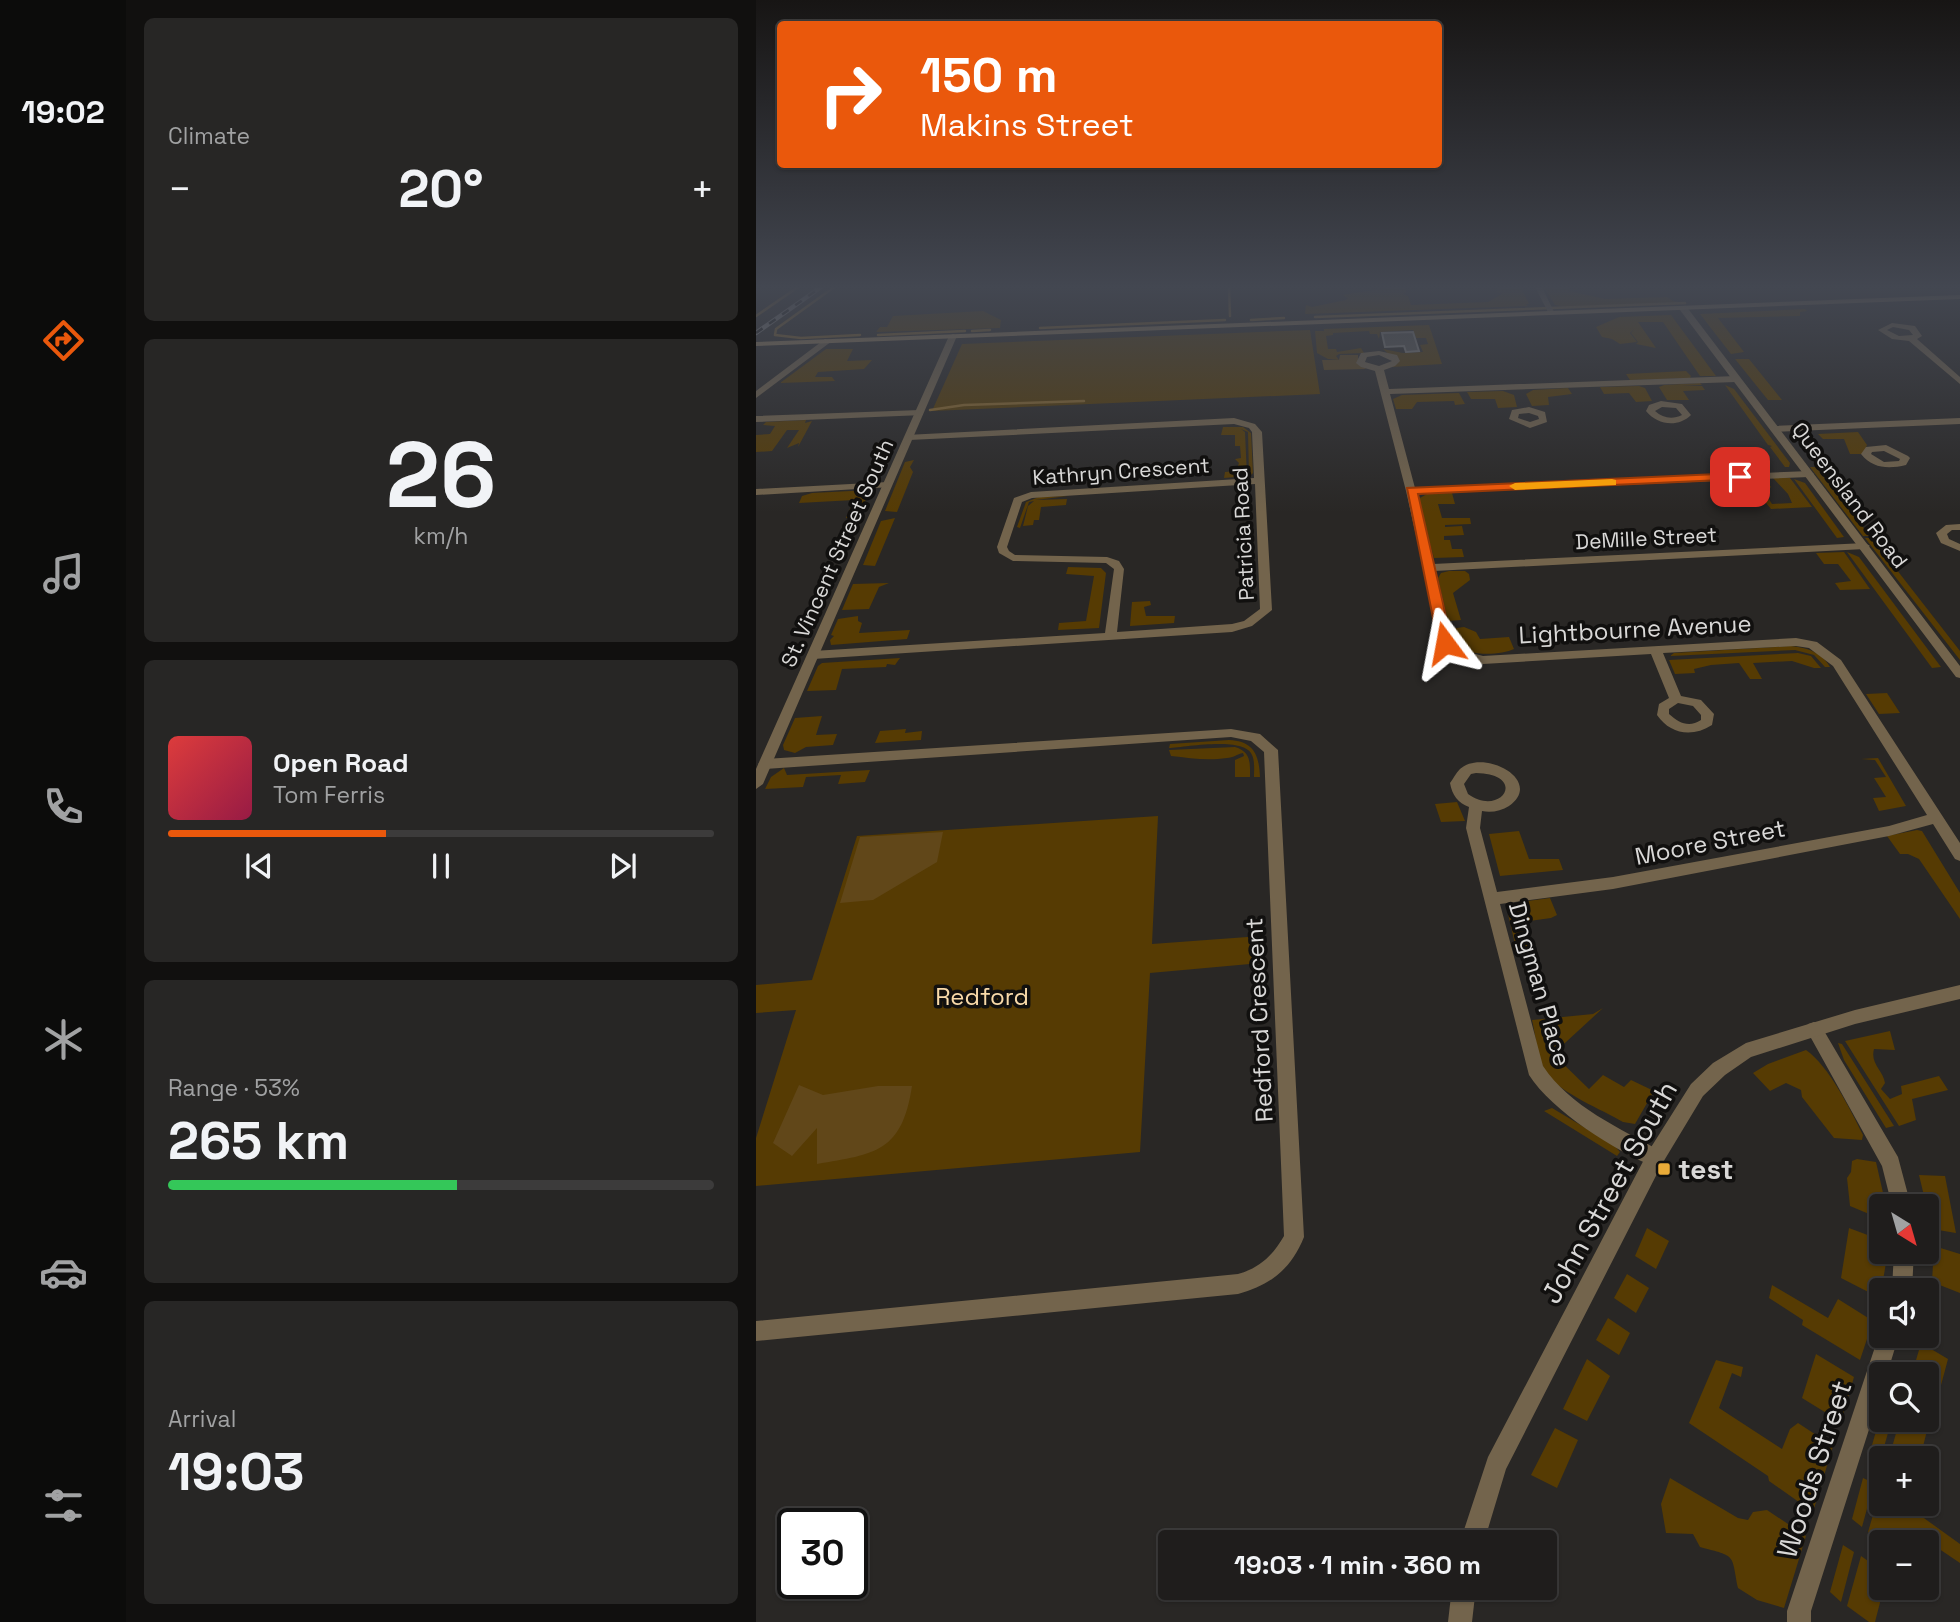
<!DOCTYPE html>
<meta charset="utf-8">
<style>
body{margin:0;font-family:"Space Grotesk",sans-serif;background:#272625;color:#f1f3f6;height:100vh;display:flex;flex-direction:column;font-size:26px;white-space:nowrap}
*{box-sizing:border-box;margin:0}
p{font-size:23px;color:#a1a2a3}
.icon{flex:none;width:38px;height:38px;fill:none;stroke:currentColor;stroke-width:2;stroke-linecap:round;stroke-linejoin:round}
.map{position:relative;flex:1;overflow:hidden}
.drawer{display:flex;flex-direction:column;gap:18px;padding:18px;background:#11100f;width:630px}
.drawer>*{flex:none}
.hud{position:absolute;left:21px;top:21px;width:665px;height:147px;border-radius:7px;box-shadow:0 2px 5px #0004,0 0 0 2px #3c3b3b;background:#ea580c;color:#fff;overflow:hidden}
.needle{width:46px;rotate:143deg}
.tools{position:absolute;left:1113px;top:1194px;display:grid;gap:14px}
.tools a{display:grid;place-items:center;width:70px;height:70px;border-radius:7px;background:#1f1d1c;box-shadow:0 2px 5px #0004,0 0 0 2px #3c3b3b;font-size:35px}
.speed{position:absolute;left:21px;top:1508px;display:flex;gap:14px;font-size:35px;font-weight:700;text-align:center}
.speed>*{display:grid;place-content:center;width:91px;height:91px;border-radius:50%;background:#1f1d1c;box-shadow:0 2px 5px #0004,0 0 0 2px #3c3b3b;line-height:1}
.speed .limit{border:4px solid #111;border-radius:10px;background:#fff;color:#111}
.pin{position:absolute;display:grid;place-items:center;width:60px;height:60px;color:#fff;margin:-30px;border-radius:14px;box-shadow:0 4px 10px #0006}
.me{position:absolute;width:77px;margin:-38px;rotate:347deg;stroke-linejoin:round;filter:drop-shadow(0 0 5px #0008)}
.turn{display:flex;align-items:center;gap:24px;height:147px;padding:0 28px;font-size:32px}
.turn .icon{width:91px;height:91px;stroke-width:2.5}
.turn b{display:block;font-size:49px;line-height:60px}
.big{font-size:52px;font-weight:600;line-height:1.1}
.drawer .card{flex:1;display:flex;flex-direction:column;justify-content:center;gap:10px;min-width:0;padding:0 24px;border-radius:10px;background:#272625}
.drawer .dial{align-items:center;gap:0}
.dial b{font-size:91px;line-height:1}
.song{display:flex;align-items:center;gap:21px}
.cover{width:84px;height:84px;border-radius:10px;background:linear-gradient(135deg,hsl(0 70% 55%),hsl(340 70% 35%))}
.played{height:7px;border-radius:4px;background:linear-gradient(90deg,#ea580c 40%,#3c3b3b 40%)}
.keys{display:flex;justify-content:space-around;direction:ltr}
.heat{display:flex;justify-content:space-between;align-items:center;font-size:38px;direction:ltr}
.charge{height:10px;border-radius:5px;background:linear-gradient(90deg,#34c759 53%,#3c3b3b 0)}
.trip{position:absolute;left:402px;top:1530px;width:399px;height:70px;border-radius:7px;background:#1f1d1c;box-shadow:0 2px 5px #0004,0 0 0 2px #3c3b3b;font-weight:600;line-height:70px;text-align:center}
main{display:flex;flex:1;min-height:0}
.tabs{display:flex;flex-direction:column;width:126px;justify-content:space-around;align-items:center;background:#0c0c0b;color:#a1a2a3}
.tabs .icon{width:49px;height:49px}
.tabs .on{color:#ea580c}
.tabs b{font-size:32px;color:#f1f3f6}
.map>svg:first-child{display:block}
.green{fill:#563b03}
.forest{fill:#614719}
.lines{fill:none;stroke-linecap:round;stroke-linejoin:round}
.stream{stroke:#8b692c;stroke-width:2.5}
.building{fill:#5c5b58;stroke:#8a8885;stroke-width:2}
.minor{fill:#73644c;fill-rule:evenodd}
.tertiary{fill:#73644c;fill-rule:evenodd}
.secondary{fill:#9e8660;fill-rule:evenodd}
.rail-casing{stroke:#908e8d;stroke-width:4.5}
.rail{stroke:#11100f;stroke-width:2.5;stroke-dasharray:8;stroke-linecap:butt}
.route{fill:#ea580c;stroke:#983908;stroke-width:2}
.slow{fill:#f59e0b}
.poi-dot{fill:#e9ab38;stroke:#11100f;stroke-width:2.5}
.labels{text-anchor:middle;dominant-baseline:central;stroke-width:7;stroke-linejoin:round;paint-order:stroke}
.far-street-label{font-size:21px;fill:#d9d8d7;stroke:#11100f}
.street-label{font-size:24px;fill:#d9d8d7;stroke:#11100f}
.park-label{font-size:24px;fill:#f9daa9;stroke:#11100f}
.near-poi-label{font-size:28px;font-weight:bold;fill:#d9d8d7;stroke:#11100f;text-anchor:start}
.near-street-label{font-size:28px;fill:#d9d8d7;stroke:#11100f}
</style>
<main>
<nav class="tabs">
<b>19:02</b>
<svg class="icon on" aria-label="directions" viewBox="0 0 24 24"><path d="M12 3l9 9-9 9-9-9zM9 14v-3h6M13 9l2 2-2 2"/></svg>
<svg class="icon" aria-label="music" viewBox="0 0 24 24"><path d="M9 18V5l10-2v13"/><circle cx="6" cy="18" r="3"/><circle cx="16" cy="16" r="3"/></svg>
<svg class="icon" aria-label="phone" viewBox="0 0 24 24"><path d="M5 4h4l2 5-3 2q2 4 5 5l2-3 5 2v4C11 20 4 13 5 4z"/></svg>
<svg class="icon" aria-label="climate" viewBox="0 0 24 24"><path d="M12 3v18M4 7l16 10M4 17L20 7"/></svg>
<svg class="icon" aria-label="car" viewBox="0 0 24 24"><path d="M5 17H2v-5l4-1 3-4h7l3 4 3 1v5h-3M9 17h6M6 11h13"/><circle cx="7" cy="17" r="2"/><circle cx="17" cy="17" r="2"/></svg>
<svg class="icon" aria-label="filters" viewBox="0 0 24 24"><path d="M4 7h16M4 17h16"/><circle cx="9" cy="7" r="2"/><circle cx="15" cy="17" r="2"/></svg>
</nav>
<section class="drawer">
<div class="card"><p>Climate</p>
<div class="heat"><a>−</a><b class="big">20°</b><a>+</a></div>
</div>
<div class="card dial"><b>26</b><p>km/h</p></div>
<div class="card">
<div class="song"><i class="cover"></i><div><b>Open Road</b><p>Tom Ferris</p></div></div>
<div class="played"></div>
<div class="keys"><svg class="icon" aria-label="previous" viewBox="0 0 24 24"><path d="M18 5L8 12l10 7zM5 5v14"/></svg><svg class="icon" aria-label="pause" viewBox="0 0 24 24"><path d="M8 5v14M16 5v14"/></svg><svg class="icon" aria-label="next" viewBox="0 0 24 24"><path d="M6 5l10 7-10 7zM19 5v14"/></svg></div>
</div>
<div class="card"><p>Range · 53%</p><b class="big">265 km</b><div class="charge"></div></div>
<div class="card"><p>Arrival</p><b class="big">19:03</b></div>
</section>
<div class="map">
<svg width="1204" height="1622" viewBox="0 0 1204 1622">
<rect width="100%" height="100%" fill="#292725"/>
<path class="green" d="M634,285H650V293L647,294L652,296L655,305L732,302L746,294L739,291L745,290L743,285H764L773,304H770L772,306L549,314L550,305L556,307L590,300L592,298L586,295L631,288Z
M813,287V291L849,299L911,297L917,301L933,304L814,308L799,305L789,289Z
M1049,309L1051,311L1044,312V316L962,318L988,352L975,354L944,314Z
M227,311L245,320L244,328L120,332L124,327H131L137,316Z
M915,315L960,376H944L907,322H882L900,348L880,344L882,342L875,333L878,329L874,333L881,342L864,344L856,339L846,337L840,327L863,317Z
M673,325L686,364L636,367L642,363L627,349L647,353L667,352L664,345L672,344L670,338H660L657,330L624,332L623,339L621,334H614L613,331L577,333V335L570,336L572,349H580L581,352L605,348L608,353L583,354L580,356L583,360L572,359L561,353L559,331H568V329Z
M554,330L564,394L176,411L206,344Z
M70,349H97L91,361L116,360L108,369L62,372L59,377H76L79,381L24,383Z
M979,359H993L1026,400H1012Z
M930,371L935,376L934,378L874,380L870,374Z
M944,383L946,385L926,386H946L949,390L927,391L933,400H911L903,387L908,385Z
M969,385L978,389L1034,463L1033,467H1029L1014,447L1016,446L1012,445Z
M883,386L889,388L896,401L880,402L873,393L848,394L844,387Z
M812,388L816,394L792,397L793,405L776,406L770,394L777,390Z
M747,391L758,395L761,407L742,408L739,399H715L711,392Z
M703,393L709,404L699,405L698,401L661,402L656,409H640L637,399L646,395Z
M50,420L49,423L56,421L42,447L43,443L31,448L43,430H31L16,451L0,452V435L14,434L19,426L7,425L10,422Z
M467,427H487L495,433L497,473L493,477L492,432L485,429L489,432L491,476L468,478L469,472L480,471L483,463L479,459L485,458L484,446H479V435H465Z
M1102,432L1111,445L1107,454H1094L1088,439H1067L1062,434Z
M158,460L154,467L157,472L141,512L129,511L149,462Z
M1054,467H1060L1114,536H1107Z
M1017,478H1034L1056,507L1015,509L991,480L1009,479L1015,487L1009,493L1016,504L1036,503L1032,494Z
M1038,479L1049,483L1088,537L1081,538Z
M114,490L102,518H90L98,500L43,503L46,496L56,493Z
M696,493L699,504H682L686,518H714L715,524L689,525V527L706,526L708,535L688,536V540H694L696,549H706L708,557L678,558L662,499L671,494Z
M312,496L279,500L311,499L310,505L285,507L283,520H278L277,525L267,526L272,506L278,501L273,502L264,528L261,527L270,502L283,497Z
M139,518L119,566L107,565L125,521Z
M1109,538H1116L1204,651V660Z
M1088,552L1114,589L1084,590L1079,583L1095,581L1082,564H1068L1060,553Z
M1091,552L1103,557L1185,667L1176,668Z
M312,567L345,568L350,573L343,628L302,630L303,623L330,621L338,576L310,574Z
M693,571H709L713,574L714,580L697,593L705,620L692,621L682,578L685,573Z
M133,583L123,587L113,609L86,610L97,584Z
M394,601L395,605L388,607L390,616H419L418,623L374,626L376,602Z
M102,616V621L106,623L103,633L154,630L151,639L75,645L74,640L78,636L75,635L82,619Z
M708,627L720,632L724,639L753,637L758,649C745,655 713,657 701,645C696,641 696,635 694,629Z
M1035,646C1052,648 1065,652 1074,667H1069L1058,655L1039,650L914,656L918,653Z
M1042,653L1055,656L1065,668H1058L1036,661L997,663L1006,679H994L983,663L955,665L938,669L939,673L919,674L913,660Z
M144,658L139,665L131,664L130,667L86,669L80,690L51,691L62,666L66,663Z
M1131,693L1144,713L1123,714L1110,694Z
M66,716L60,735L81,734L77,745L50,747L39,753L28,750L27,745L39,718Z
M150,729L149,733L166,731L165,740L119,743L124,731Z
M473,740C498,741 503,755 504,777H498C498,771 499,761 496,755C489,736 429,747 413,748L414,744Z
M479,747C495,752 494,762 494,777H479V760L488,756L487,753C481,754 477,758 471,758C451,761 434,758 415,756L413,750Z
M1122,758L1150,806L1123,811L1117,798L1130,797L1118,778L1130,777L1119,760L1105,759Z
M28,768L31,775L114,770L109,782L82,784L85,775L50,777L47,787L9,789L15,777Z
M701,802L709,821L685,822L679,804Z
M402,816L396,944L505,936V963L394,973L384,1152L0,1186V1138L40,1010L0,1013V985L56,980L101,836Z
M1161,830L1166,831L1204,893V919L1163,859L1152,854H1144L1131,836Z
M763,831L773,859H803L807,870L744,876L733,834Z
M794,898L801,915L795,918L767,922L776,956L762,957L752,914L753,908L764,902Z
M847,1008L797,1054L833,1089L847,1075L868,1087L875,1080L898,1091L879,1124L867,1122C847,1110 804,1093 791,1074C781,1060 780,1036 776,1020L837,1014Z
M1134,1031L1139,1050L1118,1049C1114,1064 1127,1070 1129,1083L1125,1089L1134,1099L1146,1094L1145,1086L1183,1076L1192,1090L1156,1099L1160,1120L1143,1126L1089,1041Z
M1082,1043L1086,1044L1138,1126L1130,1128L1088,1060Z
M1050,1050C1073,1066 1094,1109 1107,1135L1106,1140L1078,1138L1046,1097L1045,1090L1030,1083L1014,1091L997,1073L1012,1064Z
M796,1108L858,1145L864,1152L861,1156L788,1111Z
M1101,1159L1120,1162L1130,1206H1125V1219L1094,1206L1091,1178L1095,1172L1096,1161Z
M1163,1175L1189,1176L1200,1233L1176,1229Z
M891,1228L913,1241L900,1269L879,1256Z
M1093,1228L1125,1240V1251H1132L1124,1298L1085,1278Z
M1178,1246L1204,1254V1293L1176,1282Z
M871,1274L893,1288L880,1313L858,1298Z
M1016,1285L1072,1318L1082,1299L1117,1321L1104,1360L1046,1325L1047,1320L1013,1298Z
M852,1318L874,1333L863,1355L840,1340Z
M1165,1343L1192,1359L1180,1404L1171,1398V1374H1156Z
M1060,1354L1098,1377L1085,1422L1046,1398Z
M831,1359L854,1376L831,1421L807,1409Z
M960,1360L987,1367L985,1377L976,1373L963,1408L1026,1449L1034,1429L1042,1423L1077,1446L1057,1512L1013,1481L1012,1476L933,1423Z
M1125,1414V1419H1136L1124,1461L1114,1452Z
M1144,1419H1167L1173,1423L1164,1458H1133Z
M799,1428L822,1440L801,1488L775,1475Z
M914,1478L982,1518L992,1520L997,1512L1011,1510L1050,1536L1028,1608L1001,1600L982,1588C975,1553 981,1557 944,1547L937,1534L910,1533L905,1504Z
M1107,1478L1118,1483L1106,1527L1096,1519Z
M1125,1488V1503H1147L1204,1544V1563L1152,1528L1146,1542H1127L1112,1532Z
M1087,1545L1098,1552L1085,1602L1074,1592Z
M1105,1556L1125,1570V1587H1128L1119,1622H1113L1091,1606Z"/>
<path class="forest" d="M584,355H602V363L610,369L568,370L566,360H583Z
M187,832L181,862L117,900L84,903L104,837Z
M43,1085L67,1095L122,1086H156C146,1152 120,1154 61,1164V1128L36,1156L17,1143Z"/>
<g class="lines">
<path class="stream" d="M81,285L20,329L19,335L45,338L104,335
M473,285L474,316
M0,316L45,285
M559,317L929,303
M495,320L528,318
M284,328L469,320
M216,331L234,330
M122,335L209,331
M174,410L208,405L328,401"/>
</g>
<path class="building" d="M657,332L663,351L650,352L648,346L629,347L626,333Z"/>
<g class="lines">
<path class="minor" d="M1136,323L1159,326L1166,336L1161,339L1204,377V384L1153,341L1136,339L1122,330ZM1137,327L1153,330L1157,335L1143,336L1131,330Z
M69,339L76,341L0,398V391Z
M623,351L641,355L644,361L639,366L628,370L633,389L980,376L984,379L980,382L634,394L659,488L1053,471L1058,474L1053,477L661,494L677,564L1109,543L1114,546L1109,549L678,571L695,641L708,651L727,656L1040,638L1061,642L1085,660L1204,843V861L1199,859L1177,824L1133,836L857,889L744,904L787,1066C814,1107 864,1128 906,1152L908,1158L906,1164L899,1167C859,1151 796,1111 773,1075L710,828L713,807C702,803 696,795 694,783C697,779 700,773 704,769C727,748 789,780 753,806C745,811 735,813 726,811L724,828L741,892L857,877L1133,826L1171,815L1077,666L1053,648L1040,646L907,653L925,696L945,700L958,714L956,725C936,738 914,734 901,715L903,704L913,698L895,654L727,664L700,657L685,646L650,491L619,371L605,367L600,363L605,353ZM623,355L636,361L623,366L609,362L611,357ZM922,703L937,706L945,715V720C933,728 923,723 913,714V709ZM720,773C773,774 745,818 712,794L708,784L715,774Z
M905,401L926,404L935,415C922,428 901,425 890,411L893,405ZM906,407L920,408L926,415C916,420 907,418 899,411Z
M773,407L789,412L791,422L774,428L753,419L756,410ZM773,413L782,416L783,419L774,422L762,418L763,414Z
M164,410L167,411V415L0,422V416Z
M478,418L499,424L506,432L516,610L496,626L476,632L57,659L51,655L57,651L349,633L358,569L350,563L257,561L243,553L241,547L258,498L275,492L498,478L496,432L493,428L478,424L153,440L150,439V435ZM499,484L504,609L488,621L476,624L361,632L368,569L363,561L351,557L259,555L253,551L251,547L266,502L276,498Z
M1204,418V424L1019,432L1014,429L1019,426Z
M1130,445L1152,456L1154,458L1150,465C1133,469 1117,469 1105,454L1110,447ZM1128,451L1144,459L1143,461L1128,462L1115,454L1116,452Z
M132,482L135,483V487L0,495V489Z
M1204,524V530H1196L1191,534L1193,539L1204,544V551L1185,543L1180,533L1190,525Z
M475,729L504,734L522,750L548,1237C535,1269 515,1285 482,1294L0,1341V1321L482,1274C504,1268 517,1255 528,1236L508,752L495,741L475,737L9,769L2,764L9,759Z
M1058,1022L1064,1024L1142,1157L1155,1206H1136L1126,1166L1050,1029L1052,1024Z
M1138,1251H1158L1156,1290H1136Z
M1125,1329V1335H1143L1131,1374H1125V1392L1055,1611V1622H1031V1611Z"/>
<path class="tertiary" d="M778,285H785L799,314H793Z
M924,306H930L1204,666V678L1200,677L924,310Z
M197,334L201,336L7,784L0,789V769L193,336Z
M1204,985V999L1099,1024L995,1057L969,1075L947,1096L906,1164L750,1469L728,1542H704L732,1457L892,1152L935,1084L957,1063L990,1043L1099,1010Z
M696,1587H720L716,1622H692Z"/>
<path class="secondary" d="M1204,295V299L0,346V342Z"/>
<g class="rail-casing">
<path id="rail" d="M0,333L68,285"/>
</g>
<use href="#rail" class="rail"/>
</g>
<linearGradient id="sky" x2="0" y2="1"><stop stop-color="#171514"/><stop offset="0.56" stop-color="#434751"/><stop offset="1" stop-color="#434751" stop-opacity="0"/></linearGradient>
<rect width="1204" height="513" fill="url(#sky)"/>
<path class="route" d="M984,473L990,477L988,479L662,494L696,643L689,647L682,643L651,488Z"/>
<path class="slow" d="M856,479L860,480V485L759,490L753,486L759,483Z"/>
<rect class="poi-dot" x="901" y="1162" width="14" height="14" rx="3.5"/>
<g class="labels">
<g class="far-street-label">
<text transform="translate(365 471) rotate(-4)">Kathryn Crescent</text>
<text transform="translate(1094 495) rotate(53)">Queensland Road</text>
<text transform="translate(487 534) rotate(-93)">Patricia Road</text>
<text transform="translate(890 538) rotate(-3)">DeMille Street</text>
<text transform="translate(81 553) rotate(-66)">St. Vincent Street South</text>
</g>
<g class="street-label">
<text transform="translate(879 629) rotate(-3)">Lightbourne Avenue</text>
<text transform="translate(954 842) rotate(-11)">Moore Street</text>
<text transform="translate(784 984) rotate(74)">Dingman Place</text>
<text transform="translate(503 1020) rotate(-93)">Redford Crescent</text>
</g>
<g class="park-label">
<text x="226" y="996">Redford</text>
</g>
<g class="near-poi-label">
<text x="922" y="1169">test</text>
</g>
<g class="near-street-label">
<text transform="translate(853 1192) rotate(-61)">John Street South</text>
<text transform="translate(1058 1469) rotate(-72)">Woods Street</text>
</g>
</g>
</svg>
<div class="tools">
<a><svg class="needle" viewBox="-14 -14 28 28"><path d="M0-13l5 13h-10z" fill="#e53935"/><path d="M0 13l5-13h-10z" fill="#a1a2a3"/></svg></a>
<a><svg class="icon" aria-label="sound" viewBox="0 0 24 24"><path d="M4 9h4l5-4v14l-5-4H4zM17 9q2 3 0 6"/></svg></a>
<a><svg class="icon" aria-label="search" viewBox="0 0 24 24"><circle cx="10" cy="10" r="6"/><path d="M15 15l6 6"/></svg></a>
<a>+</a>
<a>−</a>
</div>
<div class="speed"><div class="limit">30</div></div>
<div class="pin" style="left:984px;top:477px;background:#d93025"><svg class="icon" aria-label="arrive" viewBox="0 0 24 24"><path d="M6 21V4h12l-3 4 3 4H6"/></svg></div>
<svg class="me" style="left:689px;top:643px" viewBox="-20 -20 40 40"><path d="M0-17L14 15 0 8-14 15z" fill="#ea580c" stroke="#fff" stroke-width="4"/></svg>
<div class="trip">19:03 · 1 min · 360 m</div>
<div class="hud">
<div class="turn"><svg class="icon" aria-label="right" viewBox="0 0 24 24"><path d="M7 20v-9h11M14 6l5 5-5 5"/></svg><div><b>150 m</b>Makins Street</div></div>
</div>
</div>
</main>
